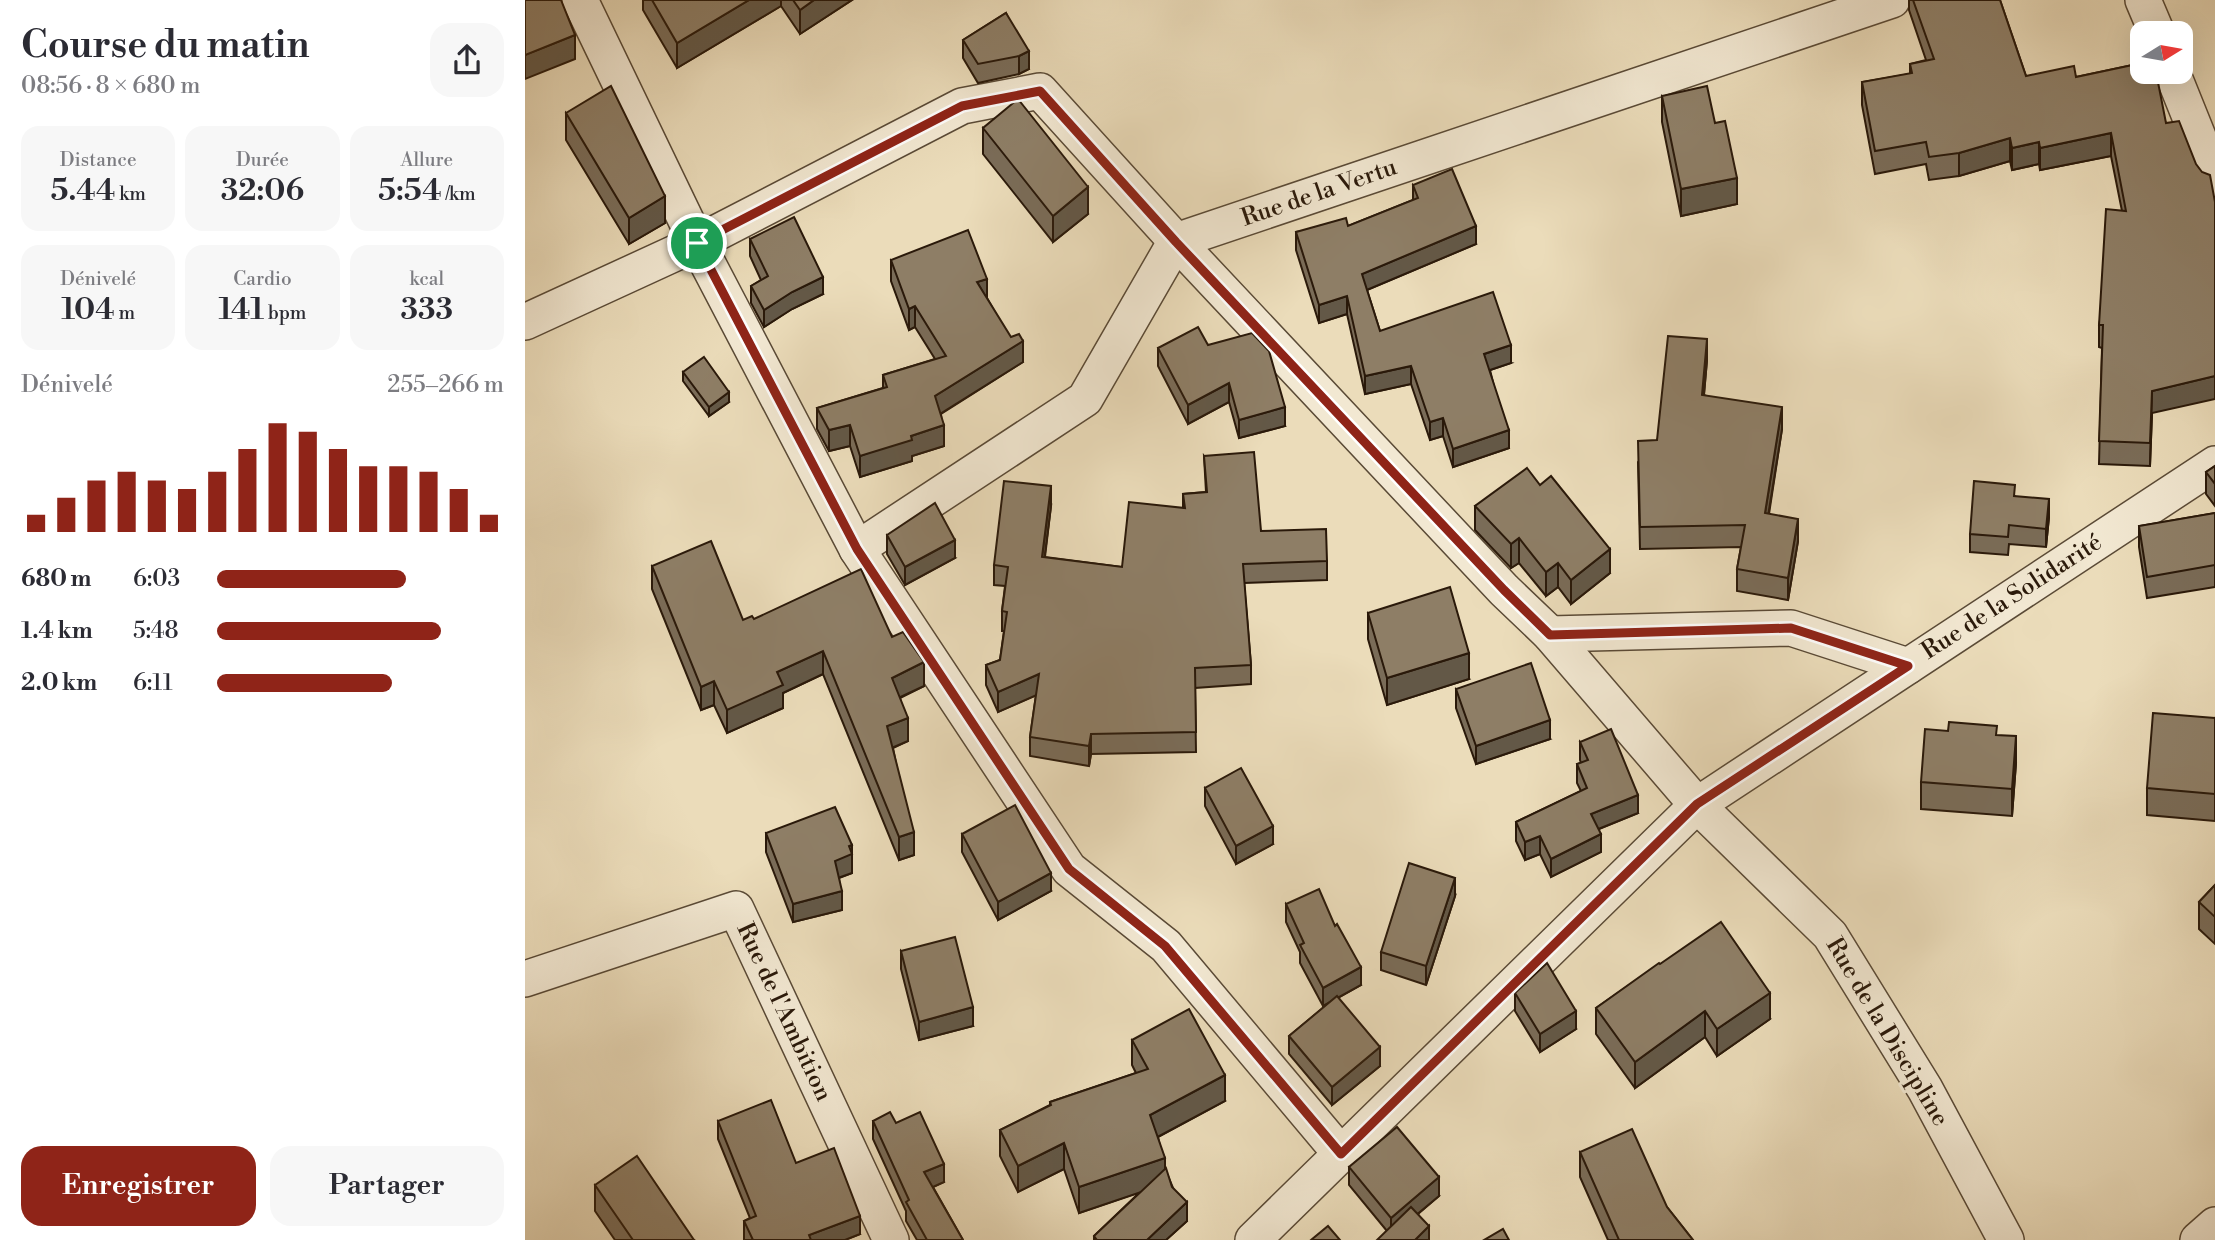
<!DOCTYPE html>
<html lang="fr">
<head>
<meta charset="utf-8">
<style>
  body { margin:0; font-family:"Libre Bodoni",serif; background:#f7f7f7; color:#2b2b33; height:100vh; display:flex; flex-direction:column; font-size:26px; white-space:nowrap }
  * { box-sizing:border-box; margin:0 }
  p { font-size:23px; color:#7c7c81 }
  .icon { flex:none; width:38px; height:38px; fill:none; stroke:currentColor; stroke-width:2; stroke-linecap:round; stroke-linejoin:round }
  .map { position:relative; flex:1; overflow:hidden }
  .panel { display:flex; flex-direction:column; background:#fff; width:525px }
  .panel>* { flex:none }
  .needle { width:46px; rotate:79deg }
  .fabs { position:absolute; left:1605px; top:21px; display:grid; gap:14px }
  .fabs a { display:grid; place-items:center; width:63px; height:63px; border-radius:14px; background:#fff; box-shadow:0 7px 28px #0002; font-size:35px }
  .pin { position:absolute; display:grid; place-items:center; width:60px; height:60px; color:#fff; margin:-30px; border:4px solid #fff; border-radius:50%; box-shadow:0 2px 7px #0007 }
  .round { display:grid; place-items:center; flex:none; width:74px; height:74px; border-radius:21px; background:#f7f7f7 }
  .overview { display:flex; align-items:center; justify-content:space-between; height:119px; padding:0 21px }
  h1 { font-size:38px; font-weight:600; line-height:52px }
  .metrics { display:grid; grid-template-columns:repeat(3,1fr); gap:10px; height:119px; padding:7px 21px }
  .metrics div { display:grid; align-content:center; border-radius:18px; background:#f7f7f7; text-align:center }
  .metrics b { font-size:30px; font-weight:600 }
  .metrics small { font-size:19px; font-weight:400 }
  .metrics p { font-size:19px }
  .chart { height:196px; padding:14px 21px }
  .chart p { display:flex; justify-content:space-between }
  .chart svg { width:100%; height:126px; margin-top:7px; stroke:#8f2418; stroke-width:6 }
  .action { display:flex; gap:14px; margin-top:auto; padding:14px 21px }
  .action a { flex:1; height:80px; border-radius:21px; background:#8f2418; color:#fff; font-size:28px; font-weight:600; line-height:80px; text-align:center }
  .action a+a { background:#f7f7f7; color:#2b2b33 }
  ul { padding:0 21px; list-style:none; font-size:23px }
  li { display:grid; grid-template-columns:112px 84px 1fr; align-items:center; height:52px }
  li i { height:18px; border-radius:9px; background:#8f2418 }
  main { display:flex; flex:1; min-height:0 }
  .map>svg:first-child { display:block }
</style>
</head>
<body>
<main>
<section class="panel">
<div class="overview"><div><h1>Course du matin</h1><p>08:56 · 8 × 680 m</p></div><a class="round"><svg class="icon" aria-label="share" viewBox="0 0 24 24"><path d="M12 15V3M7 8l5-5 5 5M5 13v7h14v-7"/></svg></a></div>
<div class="metrics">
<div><p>Distance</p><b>5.44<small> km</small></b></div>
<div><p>Durée</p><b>32:06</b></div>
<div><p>Allure</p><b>5:54<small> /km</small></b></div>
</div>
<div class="metrics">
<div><p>Dénivelé</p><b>104<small> m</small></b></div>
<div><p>Cardio</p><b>141<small> bpm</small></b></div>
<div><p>kcal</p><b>333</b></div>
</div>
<div class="chart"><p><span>Dénivelé</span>255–266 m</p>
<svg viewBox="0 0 160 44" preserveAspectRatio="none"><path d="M5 44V38M15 44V32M25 44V26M35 44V23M45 44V26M55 44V29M65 44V23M75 44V15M85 44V6M95 44V9M105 44V15M115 44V21M125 44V21M135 44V23M145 44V29M155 44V38"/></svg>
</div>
<ul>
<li><b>680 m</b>6:03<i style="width:66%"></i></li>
<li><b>1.4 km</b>5:48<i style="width:78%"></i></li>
<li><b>2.0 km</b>6:11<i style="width:61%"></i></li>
</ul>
<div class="action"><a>Enregistrer</a><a>Partager</a></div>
</section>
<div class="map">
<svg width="1690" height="1240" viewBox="0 0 1690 1240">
  <rect width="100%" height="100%" fill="#ebdcba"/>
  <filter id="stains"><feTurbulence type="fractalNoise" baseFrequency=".00286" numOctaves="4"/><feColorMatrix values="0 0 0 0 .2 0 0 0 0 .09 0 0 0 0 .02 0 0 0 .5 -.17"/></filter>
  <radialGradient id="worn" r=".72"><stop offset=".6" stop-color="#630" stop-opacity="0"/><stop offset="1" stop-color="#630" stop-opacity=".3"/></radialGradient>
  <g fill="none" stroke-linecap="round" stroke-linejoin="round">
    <defs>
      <g id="street">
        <path d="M55,0L172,243L332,549L544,869L641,946L816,1154"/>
        <path d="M1618,0L1632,33"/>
        <path d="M1647,72L1690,179"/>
        <path d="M0,322L172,243L437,106L515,91L651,241L979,590L1025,634L1172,805L1305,935L1400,1089L1481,1240"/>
        <path d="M332,549L560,399L651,241L1367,0"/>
        <path d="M1025,634L1266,628L1383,666"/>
        <path d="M0,979L211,909L366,1240"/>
        <path d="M728,1240L1172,805L1690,464"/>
        <path d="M1673,1240L1690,1225"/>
      </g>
    </defs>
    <!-- street casing -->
    <use href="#street" stroke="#5a4a36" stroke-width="38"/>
    <!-- street -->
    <use href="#street" stroke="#f2e8d2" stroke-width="35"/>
  </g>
  <!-- wall -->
  <g fill="#7a6c58" stroke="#2a190a" stroke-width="2">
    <path d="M118,0H327L275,34L256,6L152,68L118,10Z"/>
    <path d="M1384,0H1475L1501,76L1551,77L1617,63L1627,413L1625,466L1574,464L1577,348L1574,347V325L1597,211L1586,156L1515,170L1514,164L1487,170L1485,161L1434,176L1404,180L1401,164L1350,174L1337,105V82L1385,74V64L1401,60L1384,10Z"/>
    <path d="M481,13L504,69L494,74L453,83L438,58V40Z"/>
    <path d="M1137,96L1190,123L1212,204L1156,216L1137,122Z"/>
    <path d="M41,113L140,223L104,244L41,140Z"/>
    <path d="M458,128L563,214L528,242L458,154Z"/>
    <path d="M888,185L951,244L842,290L855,331L986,363L965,370L984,448L928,467L918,436L905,440L886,384L840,394L822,314L794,323L771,250V232L823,226L888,200Z"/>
    <path d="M225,239L298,294L267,309L239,327L226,303V286L236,280L225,256Z"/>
    <path d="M366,260L462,298L498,362L416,414L419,446L387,456V461L335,477L325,446L304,451L292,429V408L358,388V375L410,359L390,327L384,330L366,281Z"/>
    <path d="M683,345L760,426L714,438L704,402L663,424L633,366V348Z"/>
    <path d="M1182,360L1179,395L1257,429L1244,514L1273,541L1263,600L1212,591V569L1216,547L1115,549L1113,462L1132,440Z"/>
    <path d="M158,372L204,402L184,416L158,381Z"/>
    <path d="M679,456L736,531L802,561V580L719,583L726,665V684L670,688L671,752L566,754L564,766L505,756V737L511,695L473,712L461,685V665L475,660L479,631H477V611L480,586L469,585V565L526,506L520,557L597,567L658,508V494L681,492Z"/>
    <path d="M1690,466V506L1681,494V472Z"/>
    <path d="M1015,485L1085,573L1046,604L1033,587L1021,596L994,563L986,568L950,530V506Z"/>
    <path d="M1490,496L1524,517L1521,547L1484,544L1483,555L1445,552V534Z"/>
    <path d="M1690,513V587L1622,598L1614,547V526Z"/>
    <path d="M362,535L430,558L380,585L362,554Z"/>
    <path d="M127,566L218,620L229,619L367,637L399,686L375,698L383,741L368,748L389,855L374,860L298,674L258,693V708L202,733L189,705L176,710L127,589Z"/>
    <path d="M843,613L944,679L862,705L843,639Z"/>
    <path d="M931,689L1025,739L951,764L931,708Z"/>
    <path d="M1690,718V821L1622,815V788Z"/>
    <path d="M1055,742L1113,813L1074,829L1076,852L1026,877L1015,854L1000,860L991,841V822L1056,791L1052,783V764L1056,763L1055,760Z"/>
    <path d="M1491,763L1487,816L1396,809V782Z"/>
    <path d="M680,788L748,844L711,864L680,806Z"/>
    <path d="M241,833L327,845V873L314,878L317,910L268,922L241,852Z"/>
    <path d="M437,834L526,891L473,920L437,852Z"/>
    <path d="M1690,885V944L1674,929V902Z"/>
    <path d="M930,896L901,985L856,970V952Z"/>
    <path d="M761,904L836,985L813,998L855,1066L807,1105L764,1054V1036L804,1003L798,1006L775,963V952L761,922Z"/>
    <path d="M376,951L448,1026L394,1040L376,969Z"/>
    <path d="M1135,964L1245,1019L1192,1056L1180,1037L1110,1088L1071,1034V1008Z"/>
    <path d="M990,993L1051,1029L1015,1052L990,1011Z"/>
    <path d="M607,1040L700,1101L633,1137L640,1169L662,1221L641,1240H569V1236L615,1192L554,1213L539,1169L493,1192L475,1156V1130L525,1105V1102L611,1073L607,1065Z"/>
    <path d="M193,1121L271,1163L335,1234L320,1240H219V1221L225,1218L193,1139Z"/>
    <path d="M348,1121L371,1123L419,1182L408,1187L438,1240H392L381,1221V1211L348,1139Z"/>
    <path d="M1055,1152L1142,1207L1168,1240H1083L1055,1177Z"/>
    <path d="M824,1167L914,1196L893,1214L904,1240L862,1231L824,1185Z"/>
    <path d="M70,1185L169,1240H90L70,1211Z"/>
  </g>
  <!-- shaded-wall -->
  <g fill="#635847" stroke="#2a190a" stroke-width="2">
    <path d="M224,0H256V6L152,68V43Z"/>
    <path d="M289,0H327L275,34V10Z"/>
    <path d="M50,35V59L0,79V55Z"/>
    <path d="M504,51V69L494,74V56Z"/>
    <path d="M1586,133V156L1515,170V148Z"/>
    <path d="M1485,138V161L1434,176V153Z"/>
    <path d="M1514,142V164L1487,170V148Z"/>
    <path d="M1212,178V204L1156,216V189Z"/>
    <path d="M563,187V214L528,242V216Z"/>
    <path d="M140,196V223L104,244V218Z"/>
    <path d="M951,226V244L837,292V274Z"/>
    <path d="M298,277V294L267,309L239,327V310L267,292Z"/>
    <path d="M462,279V300L452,282Z"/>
    <path d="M822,296V314L794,323V305Z"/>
    <path d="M390,306V327L384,330V309Z"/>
    <path d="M1182,339V360L1177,416V395Z"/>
    <path d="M498,341V362L410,417V396Z"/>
    <path d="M986,345V363L959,372V354Z"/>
    <path d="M886,366V384L840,394V376Z"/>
    <path d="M1690,376V399L1627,413L1625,466L1627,391Z"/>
    <path d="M704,383V402L663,424V405Z"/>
    <path d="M204,392V402L184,416V407Z"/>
    <path d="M760,407V426L714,438V420Z"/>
    <path d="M1257,407V429L1240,535V513Z"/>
    <path d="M918,418V436L905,440V422Z"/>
    <path d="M325,425V446L304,451V430Z"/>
    <path d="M419,425V446L387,456V461L335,477V456L386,436Z"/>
    <path d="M984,430V448L928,467V449Z"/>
    <path d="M526,486V506L517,577V557Z"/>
    <path d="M1524,499V517L1521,547V529Z"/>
    <path d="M1273,519V541L1263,600V578Z"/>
    <path d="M994,538V563L986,568V544Z"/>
    <path d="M430,540V558L380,585V567Z"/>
    <path d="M1085,549V573L1046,604V580Z"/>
    <path d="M1033,563V587L1021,596V572Z"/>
    <path d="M298,651V674L258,693V708L202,733V710L252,672Z"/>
    <path d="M944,653V679L862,705V678Z"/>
    <path d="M399,662V686L367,701V678Z"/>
    <path d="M514,674V694L473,712V692Z"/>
    <path d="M189,681V705L176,710V687Z"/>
    <path d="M383,718V741L362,750V726Z"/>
    <path d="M1025,720V739L951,764V746Z"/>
    <path d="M566,734V754L564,766V746Z"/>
    <path d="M1491,736V763L1487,816V789Z"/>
    <path d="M1113,795V813L1066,832V814Z"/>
    <path d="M748,826V844L711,864V846Z"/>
    <path d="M389,832V855L374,860V837Z"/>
    <path d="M1076,834V852L1026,877V859Z"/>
    <path d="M1015,836V854L1000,860V842Z"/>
    <path d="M327,845V873L310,879V861L324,846Z"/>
    <path d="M526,873V891L473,920V902Z"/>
    <path d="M930,878V896L901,985V966Z"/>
    <path d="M317,891V910L268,922V904Z"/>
    <path d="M836,967V985L798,1006V988Z"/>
    <path d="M1245,993V1019L1192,1056V1029Z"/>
    <path d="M448,1007V1026L394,1040V1022Z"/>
    <path d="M1051,1011V1029L1015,1052V1034Z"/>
    <path d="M1180,1011V1037L1110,1088V1062Z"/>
    <path d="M855,1047V1066L807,1105V1087Z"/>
    <path d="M700,1075V1101L625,1141V1115Z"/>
    <path d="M539,1143V1169L493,1192V1166Z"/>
    <path d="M640,1158V1184L554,1213V1187Z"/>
    <path d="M419,1164V1182L399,1191V1172Z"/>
    <path d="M914,1177V1196L866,1236V1218Z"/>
    <path d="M662,1202V1221L641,1240H622Z"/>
    <path d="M335,1216V1234L320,1240H284V1235Z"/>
    <path d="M904,1226V1240H890Z"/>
  </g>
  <!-- building -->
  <g fill="#8e7e66" stroke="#2a190a" stroke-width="2">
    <path d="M0,0H36L50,35L0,55Z"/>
    <path d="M127,0H224L152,43Z"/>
    <path d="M268,0H289L275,10Z"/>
    <path d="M1388,0H1475L1501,76L1549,66L1551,77L1617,63V72H1631L1641,123L1654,121L1671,164L1677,172L1685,175L1690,202V376L1627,391L1625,443L1574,441L1578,325H1574L1581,209L1601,211L1586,133L1515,148L1514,142L1487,148L1485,138L1434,153L1404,157L1401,142L1350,151L1337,82L1387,73L1385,64L1409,59Z"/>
    <path d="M481,13L504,51L494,56L453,64L438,40Z"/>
    <path d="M86,86L140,196L104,218L41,113Z"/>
    <path d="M1182,86L1190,123L1200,121L1212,178L1156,189L1137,96Z"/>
    <path d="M493,99L563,187L528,216L458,128Z"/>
    <path d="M927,169L951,226L837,274L855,331L968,292L986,345L959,354L984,430L928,449L918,418L905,422L886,366L840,376L822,296L794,305L771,232L821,218L823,226L893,198L888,185Z"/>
    <path d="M269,217L298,277L267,292L239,310L226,286L243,276L225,239Z"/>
    <path d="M443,230L462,279L452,282L486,337L494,334L498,341L410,396L419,425L386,436L387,440L335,456L325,425L304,430L292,408L362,387L358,375L421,356L390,306L384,309L366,260Z"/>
    <path d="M673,327L683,345L727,333L744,351L760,407L714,420L704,383L663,405L633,348Z"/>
    <path d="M1143,336L1182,339L1177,395L1257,407L1240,513L1273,519L1263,578L1212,569L1220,525L1115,527L1113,441L1132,440Z"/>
    <path d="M179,357L204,392L184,407L158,372Z"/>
    <path d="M729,452L736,531L801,529L802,561L718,564L726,665L670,668L671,732L566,734L564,746L505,737L514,674L473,692L461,665L475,660L482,612L477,611L483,567L469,565L479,481L526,486L517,557L597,567L604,502L660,508L658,494L682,492L679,456Z"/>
    <path d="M1690,466V484L1681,472Z"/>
    <path d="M1002,468L1015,485L1026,476L1085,549L1046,580L1033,563L1021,572L994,538L986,544L950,506Z"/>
    <path d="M1449,481L1490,485L1489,496L1524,499L1521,529L1484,525L1483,537L1445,534Z"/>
    <path d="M410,503L430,540L380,567L362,535Z"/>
    <path d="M1690,513V565L1622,577L1614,526Z"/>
    <path d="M186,541L218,620L227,616L229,619L336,569L367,637L378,632L399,662L367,678L383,718L362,726L389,832L374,837L298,651L252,672L258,685L202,710L189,681L176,687L127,566Z"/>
    <path d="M925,587L944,653L862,678L843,613Z"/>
    <path d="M1006,663L1025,720L951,746L931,689Z"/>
    <path d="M1628,713L1690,718V794L1622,788Z"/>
    <path d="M1424,722L1472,726L1471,735L1491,736L1487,789L1396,782L1400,729L1423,731Z"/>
    <path d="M1086,729L1113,795L1066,814L1076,834L1026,859L1015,836L1000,842L991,822L1062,788L1052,764L1063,760L1055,742Z"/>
    <path d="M716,768L748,826L711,846L680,788Z"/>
    <path d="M490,805L526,873L473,902L437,834Z"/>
    <path d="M310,807L327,845L324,846L327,854L310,861L317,891L268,904L241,833Z"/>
    <path d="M884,863L930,878L901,966L856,952Z"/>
    <path d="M1690,885V917L1674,902Z"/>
    <path d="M794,889L810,926L812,924L836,967L798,988L775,945L779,943L761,904Z"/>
    <path d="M1196,922L1245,993L1192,1029L1180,1011L1110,1062L1071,1008L1134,963L1135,964Z"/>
    <path d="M430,937L448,1007L394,1022L376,951Z"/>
    <path d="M1022,963L1051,1011L1015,1034L990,993Z"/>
    <path d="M812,996L855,1047L807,1087L764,1036Z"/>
    <path d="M664,1009L700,1075L625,1115L640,1158L554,1187L539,1143L493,1166L475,1130L526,1105L525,1102L623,1069L607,1040Z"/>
    <path d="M246,1100L271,1163L309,1148L335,1216L284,1235L286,1240H228L219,1221L231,1216L193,1121Z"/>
    <path d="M365,1112L371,1123L395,1112L419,1164L399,1172L438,1240H402L381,1202L384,1200L348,1121Z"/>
    <path d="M872,1127L914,1177L866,1218L824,1167Z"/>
    <path d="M1107,1129L1142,1207L1168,1240H1094L1055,1152Z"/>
    <path d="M112,1156L169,1240H108L70,1185Z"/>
    <path d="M641,1168L647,1187L662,1202L622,1240H572L569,1236Z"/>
    <path d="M886,1207L904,1226L890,1240H852Z"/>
    <path d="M803,1226L815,1240H786Z"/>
    <path d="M978,1229L984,1240H959Z"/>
  </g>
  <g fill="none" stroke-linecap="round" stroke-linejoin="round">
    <defs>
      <path id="route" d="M515,91L651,242L979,590L1025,635L1266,628L1383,666L1172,804L816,1154L640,946L544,869L332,549L172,243L437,106Z"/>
    </defs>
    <!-- route casing -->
    <use href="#route" stroke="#fff" stroke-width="14"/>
    <!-- route -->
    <use href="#route" stroke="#8f2418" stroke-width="9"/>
  </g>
  <g text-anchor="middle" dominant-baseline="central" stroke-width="6" stroke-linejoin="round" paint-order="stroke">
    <!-- street labels -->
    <g font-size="24" fill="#2a190a" stroke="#f2e8d2">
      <text transform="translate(794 193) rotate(-19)">Rue de la Vertu</text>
      <text transform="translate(1487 597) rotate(-33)">Rue de la Solidarité</text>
      <text transform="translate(259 1012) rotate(65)">Rue de l'Ambition</text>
      <text transform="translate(1362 1032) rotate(59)">Rue de la Discipline</text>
    </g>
  </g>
  <rect width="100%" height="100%" filter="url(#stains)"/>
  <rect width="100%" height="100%" fill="url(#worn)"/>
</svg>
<div class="fabs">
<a><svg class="needle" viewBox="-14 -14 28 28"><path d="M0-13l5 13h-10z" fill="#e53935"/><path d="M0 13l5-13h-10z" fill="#7c7c81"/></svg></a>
</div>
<div class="pin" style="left:172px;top:243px;background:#1e9e55"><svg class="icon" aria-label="arrive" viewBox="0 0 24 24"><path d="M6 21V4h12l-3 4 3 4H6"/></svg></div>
</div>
</main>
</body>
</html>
